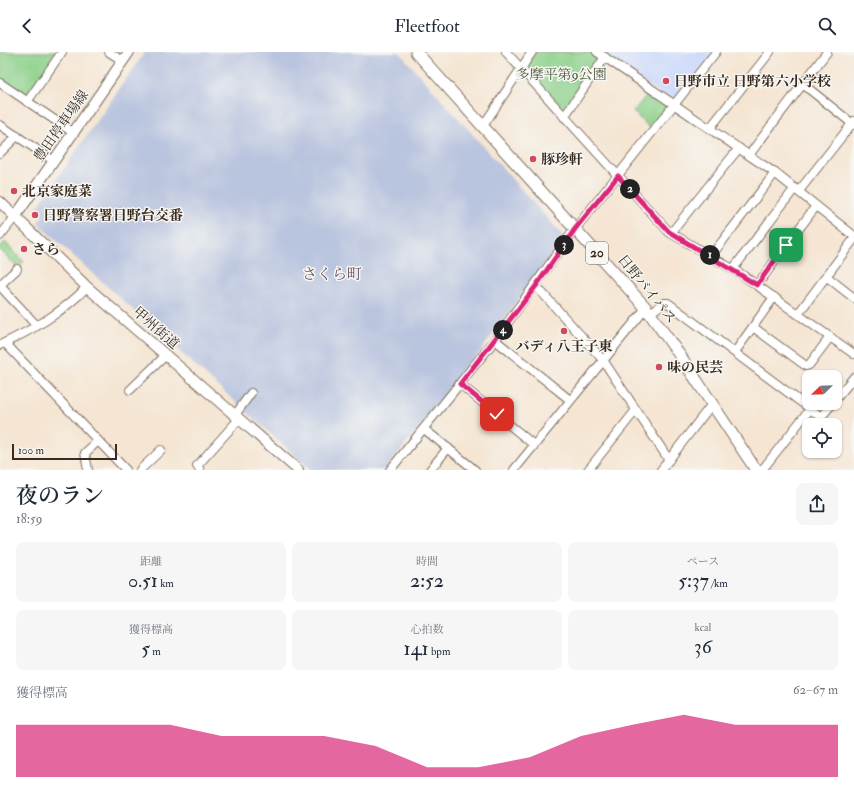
<!DOCTYPE html>
<html lang="ja">
<head>
<meta charset="utf-8">
<style>
  body { margin:0; font-family:"IM FELL Double Pica","Noto Serif JP",serif; background:#f6f6f7; color:#1f2937; height:100vh; display:flex; flex-direction:column; font-size:15px; white-space:nowrap }
  * { box-sizing:border-box; margin:0 }
  p { font-size:13px; color:#747a83 }
  .icon { flex:none; width:22px; height:22px; fill:none; stroke:currentColor; stroke-width:2; stroke-linecap:round; stroke-linejoin:round }
  .map { position:relative; height:418px; overflow:hidden }
  .panel { display:flex; flex-direction:column; background:#fff; flex:1 }
  .panel>* { flex:none }
  .needle { width:26px; rotate:247deg }
  .controls { position:absolute; left:802px; top:318px; display:grid; gap:8px }
  .controls a { display:grid; place-items:center; width:40px; height:40px; border-radius:8px; background:#fff; box-shadow:0 1px 3px #0004; font-size:20px }
  .scale { position:absolute; left:12px; bottom:10px; width:105px; box-sizing:border-box; padding-left:4px; border:2px solid #3b2a1e; border-top:0; font-size:11px; line-height:14px; white-space:nowrap; color:#3b2a1e; -webkit-text-stroke:3px #f6f6f2; paint-order:stroke }
  .pin { position:absolute; display:grid; place-items:center; width:34px; height:34px; color:#fff; margin:-17px; border-radius:8px; box-shadow:0 2px 6px #0006 }
  .km { position:absolute; width:20px; height:20px; margin:-10px; border-radius:50%; background:#222; color:#fff; font-size:11px; line-height:20px; text-align:center }
  .round { display:grid; place-items:center; flex:none; width:42px; height:42px; border-radius:8px; background:#f6f6f7 }
  .head { display:flex; align-items:center; justify-content:space-between; height:68px; padding:0 16px }
  h1 { font-size:22px; font-weight:600; line-height:30px }
  .stats { display:grid; grid-template-columns:repeat(3,1fr); gap:6px; height:68px; padding:4px 16px }
  .stats div { display:grid; align-content:center; border-radius:8px; background:#f6f6f7; text-align:center }
  .stats b { font-size:20px; font-weight:600 }
  .stats small { font-size:11px; font-weight:400 }
  .stats p { font-size:11px }
  .chart { height:112px; padding:8px 16px }
  .chart p { display:flex; justify-content:space-between }
  .chart svg { width:100%; height:72px; margin-top:4px; fill:#db2777; opacity:.7 }
  header { display:flex; justify-content:space-between; align-items:center; height:52px; padding:0 16px; background:#fff; font-size:18px; font-weight:600 }
  .map>svg:first-child { display:block }
</style>
</head>
<body>
<header><svg class="icon" aria-label="back" viewBox="0 0 24 24"><path d="M15 5l-7 7 7 7"/></svg>Fleetfoot<svg class="icon" aria-label="search" viewBox="0 0 24 24"><circle cx="10" cy="10" r="6"/><path d="M15 15l6 6"/></svg></header>
<div class="map">
<svg width="854" height="418" viewBox="0 0 854 418">
  <rect width="100%" height="100%" fill="#f6f6f2"/>
  <filter id="ink" filterUnits="userSpaceOnUse"><feTurbulence type="fractalNoise" baseFrequency=".025" numOctaves="2"/><feDisplacementMap in="SourceGraphic" scale="8" xChannelSelector="R" yChannelSelector="G"/><feConvolveMatrix kernelMatrix="1 2 1 2 8 2 1 2 1" color-interpolation-filters="sRGB"/></filter>
  <filter id="wash" filterUnits="userSpaceOnUse"><feTurbulence type="fractalNoise" baseFrequency=".012" numOctaves="4" result="noise"/><feDisplacementMap in="SourceGraphic" scale="16" xChannelSelector="R" yChannelSelector="G"/><feGaussianBlur stdDeviation="0.9" result="paint"/><feColorMatrix in="noise" values="0 0 0 0 0 0 0 0 0 0 0 0 0 0 0 0 0 1.4 0 .05"/><feComposite in="paint" operator="in"/></filter>
  <g filter="url(#wash)">
    <rect width="100%" height="100%" fill="#f5e5d2"/>
    <!-- built -->
    <path fill="#cedafa" d="M597,0H716L674,52Z"/>
    <!-- industrial -->
    <path fill="#b9c4de" d="M145,0H399L564,185L479,301L385,418H311L37,171L43,164L36,157Z"/>
    <!-- green -->
    <g fill="#8cd089" stroke="#647d54">
      <path d="M0,0H62L27,50L0,31Z"/>
      <path d="M536,0H593L598,4L600,9L565,57L562,58L527,18V14Z"/>
      <path d="M649,40L668,53L650,76L633,60Z"/>
      <path d="M5,190L24,210L18,216L0,198V195Z"/>
    </g>
  </g>
  <g filter="url(#ink)">
    <g fill="none" stroke-linecap="round" stroke-linejoin="round">
      <defs>
        <g id="minor">
          <path d="M109,0L123,9"/>
          <path d="M506,0L669,180L741,222L854,302"/>
          <path d="M597,0L775,121L854,184"/>
          <path d="M0,31L74,81"/>
          <path d="M804,33L854,73"/>
          <path d="M27,50L62,0"/>
          <path d="M564,65L605,5"/>
          <path d="M0,73L54,109"/>
          <path d="M483,74L532,0"/>
          <path d="M710,76L770,0"/>
          <path d="M0,101L17,84"/>
          <path d="M749,103L827,0"/>
          <path d="M799,139L854,69"/>
          <path d="M671,181L739,96"/>
          <path d="M0,184L15,165"/>
          <path d="M711,204L775,121"/>
          <path d="M733,217L795,136"/>
          <path d="M826,224L854,246"/>
          <path d="M0,233L17,217"/>
          <path d="M757,233L816,154"/>
          <path d="M0,234L37,274"/>
          <path d="M536,234L603,308L669,408"/>
          <path d="M650,261L664,251H668L821,365L833,351"/>
          <path d="M798,262L854,187"/>
          <path d="M753,275L806,314L809,313L830,285"/>
          <path d="M495,288L570,348"/>
          <path d="M5,291L126,418"/>
          <path d="M0,293C32,278 62,261 87,235"/>
          <path d="M735,300L774,245"/>
          <path d="M460,332L534,393"/>
          <path d="M130,338L166,303"/>
          <path d="M835,348L854,325"/>
          <path d="M235,363L251,341"/>
          <path d="M424,377L475,418"/>
          <path d="M88,418L85,401L98,389"/>
          <path d="M140,418L161,398"/>
          <path d="M200,418L197,414L239,367"/>
          <path d="M390,418L495,288L575,177L716,0"/>
          <path d="M430,418L448,396"/>
          <path d="M514,418L646,256"/>
          <path d="M588,418L636,358"/>
          <path d="M661,418L712,352"/>
          <path d="M762,418L810,357"/>
        </g>
        <g id="major">
          <path d="M0,150L87,235L298,418"/>
          <path d="M15,165L129,0"/>
        </g>
        <path id="highway" d="M416,0L646,256L681,305L756,418"/>
      </defs>
      <!-- minor casing -->
      <use href="#minor" stroke="#7c6b5d" stroke-width="10"/>
      <!-- major casing -->
      <use href="#major" stroke="#7c6b5d" stroke-width="12"/>
      <!-- highway casing -->
      <use href="#highway" stroke="#7c6b5d" stroke-width="13"/>
      <!-- minor -->
      <use href="#minor" stroke="#fff" stroke-width="8"/>
      <!-- major -->
      <use href="#major" stroke="#fff" stroke-width="10"/>
      <!-- highway -->
      <use href="#highway" stroke="#fff" stroke-width="11"/>
    </g>
  </g>
  <g fill="none" stroke-linecap="round" stroke-linejoin="round" filter="url(#ink)">
    <defs>
      <path id="route" d="M497,362L460,332L536,234L575,177L618,124L669,180L757,233L786,193"/>
    </defs>
    <!-- route casing -->
    <use href="#route" stroke="#fff" stroke-width="8"/>
    <!-- route -->
    <use href="#route" stroke="#db2777" stroke-width="5"/>
  </g>
  <!-- markers -->
  <g fill="#d1495b" stroke="#f6f6f2" stroke-width="1.5">
    <circle cx="666" cy="29" r="4"/>
    <circle cx="533" cy="107" r="4"/>
    <circle cx="14" cy="139" r="4"/>
    <circle cx="35" cy="163" r="4"/>
    <circle cx="24" cy="197" r="4"/>
    <circle cx="564" cy="279" r="4"/>
    <circle cx="659" cy="315" r="4"/>
  </g>
  <g text-anchor="middle" dominant-baseline="central" stroke-width="3" stroke-linejoin="round" paint-order="stroke">
    <!-- shield labels -->
    <rect fill="#f6f6f2" stroke="#73675e" stroke-width="1" x="586" y="190" width="22" height="22" rx="3"/>
    <g font-size="13" font-weight="bold" fill="#3b2a1e">
      <text x="597" y="201">20</text>
    </g>
    <!-- park labels -->
    <g font-size="14" fill="#535c3e" stroke="#f6f6f2">
      <text x="561" y="22">多摩平第9公園</text>
    </g>
    <!-- poi labels -->
    <g font-size="14" font-weight="bold" fill="#3b2a1e" stroke="#f6f6f2" text-anchor="start">
      <text x="674" y="29">日野市立 日野第六小学校</text>
      <text x="541" y="107">豚珍軒</text>
      <text x="22" y="139">北京家庭菜</text>
      <text x="43" y="163">日野警察署日野台交番</text>
      <text x="32" y="197">さら</text>
      <text x="564" y="294" text-anchor="middle">バディ八王子東</text>
      <text x="667" y="315">味の民芸</text>
    </g>
    <!-- street labels -->
    <g font-size="14" fill="#3b2a1e" stroke="#f6f6f2">
      <text transform="translate(61 74) rotate(-55)">豊田停車場線</text>
      <text transform="translate(647 237) rotate(51)">日野バイパス</text>
      <text transform="translate(156 276) rotate(41)">甲州街道</text>
    </g>
    <!-- neighbourhood labels -->
    <g font-size="15" fill="#695162" stroke="#f6f6f2">
      <text x="332" y="222">さくら町</text>
    </g>
  </g>
</svg>
<div class="controls">
<a><svg class="needle" viewBox="-14 -14 28 28"><path d="M0-13l5 13h-10z" fill="#e53935"/><path d="M0 13l5-13h-10z" fill="#747a83"/></svg></a>
<a><svg class="icon" aria-label="locate" viewBox="0 0 24 24"><circle cx="12" cy="12" r="6"/><path d="M12 2v4M12 18v4M2 12h4M18 12h4"/></svg></a>
</div>
<div class="scale">100 m</div>
<div class="pin" style="left:786px;top:193px;background:#1e9e55"><svg class="icon" aria-label="arrive" viewBox="0 0 24 24"><path d="M6 21V4h12l-3 4 3 4H6"/></svg></div>
<div class="pin" style="left:497px;top:362px;background:#d93025"><svg class="icon" aria-label="check" viewBox="0 0 24 24"><path d="M5 12l5 5 9-10"/></svg></div>
<b class="km" style="left:710px;top:203px">1</b>
<b class="km" style="left:630px;top:137px">2</b>
<b class="km" style="left:564px;top:193px">3</b>
<b class="km" style="left:503px;top:278px">4</b>
</div>
<section class="panel">
<div class="head"><div><h1>夜のラン</h1><p>18:59</p></div><a class="round"><svg class="icon" aria-label="share" viewBox="0 0 24 24"><path d="M12 15V3M7 8l5-5 5 5M5 13v7h14v-7"/></svg></a></div>
<div class="stats">
<div><p>距離</p><b>0.51<small> km</small></b></div>
<div><p>時間</p><b>2:52</b></div>
<div><p>ペース</p><b>5:37<small> /km</small></b></div>
</div>
<div class="stats">
<div><p>獲得標高</p><b>5<small> m</small></b></div>
<div><p>心拍数</p><b>141<small> bpm</small></b></div>
<div><p>kcal</p><b>36</b></div>
</div>
<div class="chart"><p><span>獲得標高</span>62–67 m</p>
<svg viewBox="0 0 160 44" preserveAspectRatio="none"><path d="M0 44V12L10 12L20 12L30 12L40 19L50 19L60 19L70 25L80 38L90 38L100 32L110 19L120 12L130 6L140 12L150 12L160 12V44z"/></svg>
</div>
</section>
</body>
</html>
